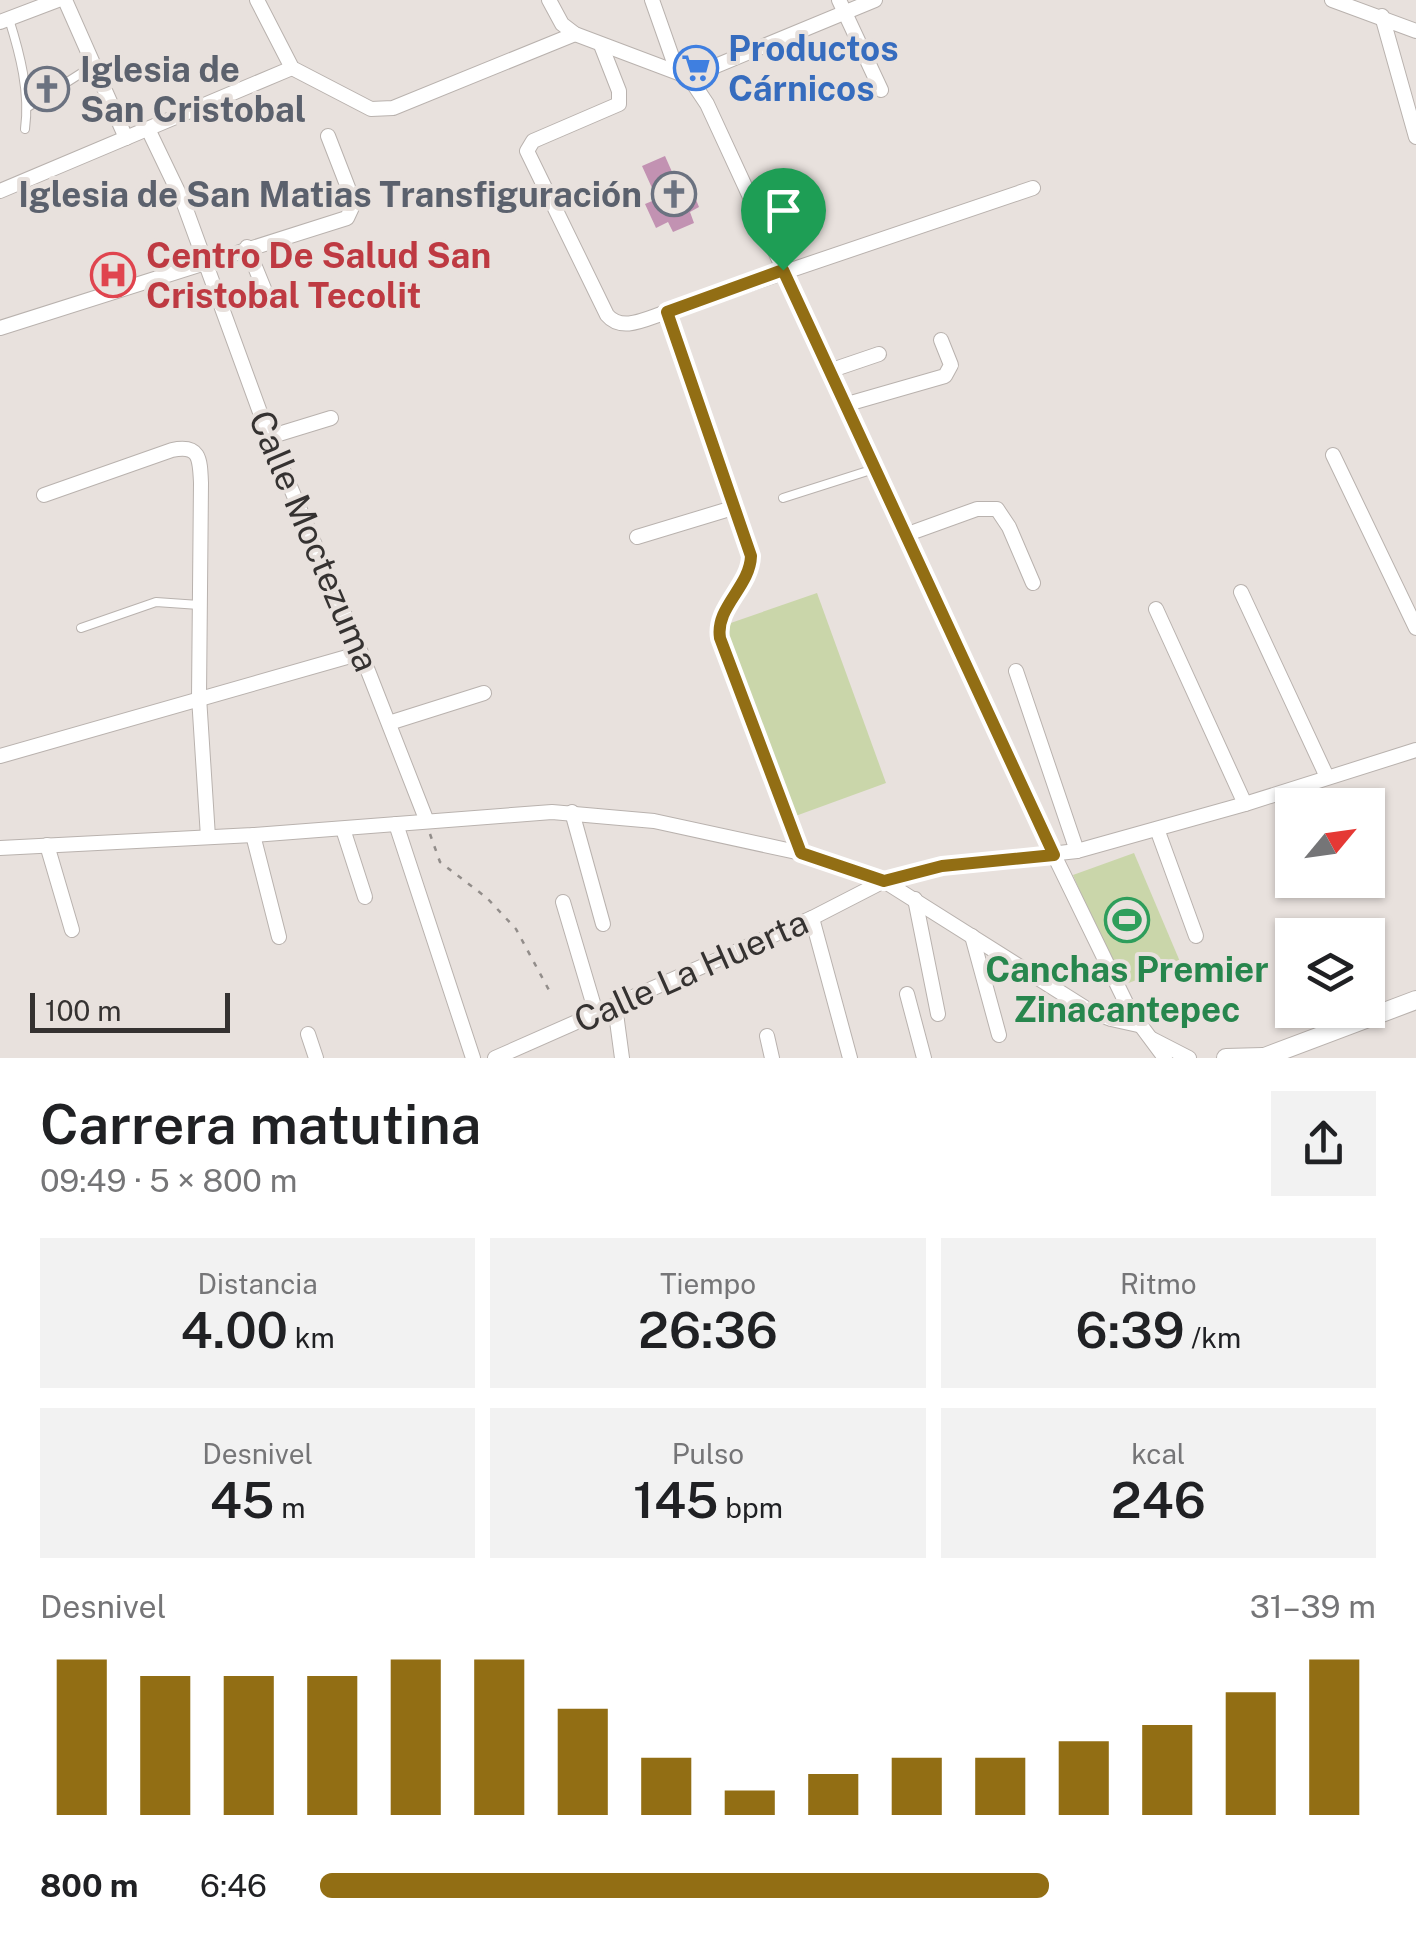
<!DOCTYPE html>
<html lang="es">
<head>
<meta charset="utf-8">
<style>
  body { margin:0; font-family:"Public Sans",sans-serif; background:#f2f2f2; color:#202124; height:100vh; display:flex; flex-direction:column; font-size:38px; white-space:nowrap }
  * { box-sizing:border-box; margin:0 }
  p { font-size:32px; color:#757577 }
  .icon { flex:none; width:55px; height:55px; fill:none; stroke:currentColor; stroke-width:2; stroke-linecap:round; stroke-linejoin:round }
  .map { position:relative; height:1058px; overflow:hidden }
  .details { display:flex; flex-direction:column; background:#fff; flex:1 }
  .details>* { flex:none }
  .needle { width:65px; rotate:61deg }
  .buttons { position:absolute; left:1275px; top:788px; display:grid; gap:20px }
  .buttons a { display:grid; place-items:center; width:110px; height:110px; border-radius:0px; background:#fff; box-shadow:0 2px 8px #0004; font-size:50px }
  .scale { position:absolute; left:30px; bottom:25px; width:200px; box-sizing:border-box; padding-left:10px; border:5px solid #353231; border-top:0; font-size:28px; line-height:35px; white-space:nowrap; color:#353231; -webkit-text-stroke:8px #e8e1dd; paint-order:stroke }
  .pin { position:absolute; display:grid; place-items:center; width:85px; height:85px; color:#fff; margin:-102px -42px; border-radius:50% 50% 50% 0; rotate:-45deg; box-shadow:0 0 10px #0007 }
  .pin .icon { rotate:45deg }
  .round { display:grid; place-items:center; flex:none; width:105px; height:105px; border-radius:0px; background:#f2f2f2 }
  .summary { display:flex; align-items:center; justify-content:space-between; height:170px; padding:0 40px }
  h1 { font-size:55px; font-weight:600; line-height:75px }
  .figures { display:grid; grid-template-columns:repeat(3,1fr); gap:15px; height:170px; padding:10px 40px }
  .figures div { display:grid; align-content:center; border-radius:0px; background:#f2f2f2; text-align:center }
  .figures b { font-size:50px; font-weight:600 }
  .figures small { font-size:28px; font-weight:400 }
  .figures p { font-size:28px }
  .chart { height:280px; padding:20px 40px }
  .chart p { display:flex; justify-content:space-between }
  .chart svg { width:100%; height:180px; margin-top:10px; stroke:#926e14; stroke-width:6 }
  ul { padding:0 40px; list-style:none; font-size:32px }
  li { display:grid; grid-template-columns:160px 120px 1fr; align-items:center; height:75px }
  li i { height:25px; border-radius:12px; background:#926e14 }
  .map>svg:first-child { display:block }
</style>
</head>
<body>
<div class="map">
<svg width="1416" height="1058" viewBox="0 0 1416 1058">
  <rect width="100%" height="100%" fill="#e8e1dd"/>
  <!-- green -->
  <g fill="#cad6aa">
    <path d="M817,593L886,783L790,818L722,626Z"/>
    <path d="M1134,853L1181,964L1120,986L1073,875Z"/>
  </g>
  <!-- building -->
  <path fill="#c292b2" d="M665,156L680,190L690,185L699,207L690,212L694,223L673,232L668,222L656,228L645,204L657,199L642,166Z"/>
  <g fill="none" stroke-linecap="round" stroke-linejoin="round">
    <defs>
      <g id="service">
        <path d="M9,19C20,54 30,92 25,129"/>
        <path d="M28,107L94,65"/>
        <path d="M783,498L874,469"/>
        <path d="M81,628L156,602L199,605"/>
      </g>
      <g id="minor">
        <path d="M65,0L126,138"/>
        <path d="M257,0L292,68L371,109L393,108L575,34"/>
        <path d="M549,0L562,24L575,34L689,77L707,104L1054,855L1130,1011L1165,1058"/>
        <path d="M652,0L677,71"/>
        <path d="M839,0L881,90"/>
        <path d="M1332,0L1416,31"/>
        <path d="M1382,16L1416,137"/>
        <path d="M0,22L58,0"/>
        <path d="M601,45L619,91V104L533,141L527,151L607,315C622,333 647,318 667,312L1033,188"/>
        <path d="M689,77L875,0"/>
        <path d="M148,129L184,204L269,437L361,653L426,819"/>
        <path d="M0,191L292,68"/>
        <path d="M247,247L269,301"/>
        <path d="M667,312L751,555C750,587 715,607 720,638L801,853"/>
        <path d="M0,328L347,218L354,203L328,136"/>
        <path d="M829,371L879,354"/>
        <path d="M844,405L945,376L951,365L941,340"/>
        <path d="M269,437L331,418"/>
        <path d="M1333,455L1416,628"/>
        <path d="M44,495L172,450C200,444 200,459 201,483L199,697L208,837"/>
        <path d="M905,535L977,509H997L1009,527L1033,583"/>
        <path d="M637,537L736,507"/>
        <path d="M1241,592L1327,777"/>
        <path d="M1156,609L1245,804"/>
        <path d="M1016,671L1077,851"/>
        <path d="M389,723L484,693"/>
        <path d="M0,756L361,653"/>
        <path d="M572,812L603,924"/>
        <path d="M396,824L473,1058"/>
        <path d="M343,829L365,897"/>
        <path d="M1157,829L1196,936"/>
        <path d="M253,835L279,937"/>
        <path d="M47,845L72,930"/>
        <path d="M0,848L253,835L552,812L654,821L801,853L884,881L1090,1011L1111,1019L1138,1025"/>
        <path d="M915,899L938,1014"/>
        <path d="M563,902L596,1013"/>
        <path d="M812,918L850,1058"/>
        <path d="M972,936L999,1035"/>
        <path d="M907,994L924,1058"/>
        <path d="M615,1006L622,1058"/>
        <path d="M308,1034L316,1058"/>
        <path d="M767,1036L772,1058"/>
        <path d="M1152,1039L1189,1058"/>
        <path d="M495,1058L812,918L884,881L942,866L1077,851L1245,804L1416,750"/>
      </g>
      <g id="tertiary">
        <path d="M1226,1058L1263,1057"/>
        <path d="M1262,1058L1416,1000"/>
      </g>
    </defs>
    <!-- service casing -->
    <use href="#service" stroke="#b9b2ae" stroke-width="10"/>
    <!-- minor casing -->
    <use href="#minor" stroke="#b9b2ae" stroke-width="16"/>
    <!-- tertiary casing -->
    <use href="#tertiary" stroke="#b9b2ae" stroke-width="20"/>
    <!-- path -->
    <path stroke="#928d8a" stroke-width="2.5" stroke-dasharray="5 8" stroke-linecap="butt" d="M430,834L440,862L487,898L516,929L550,992"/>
    <!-- service -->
    <use href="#service" stroke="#fff" stroke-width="8"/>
    <!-- minor -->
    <use href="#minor" stroke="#fff" stroke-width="14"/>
    <!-- tertiary -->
    <use href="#tertiary" stroke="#fff" stroke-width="18"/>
  </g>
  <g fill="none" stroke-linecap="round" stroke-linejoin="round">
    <defs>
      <path id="route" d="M783,270L1054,855L942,866L884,881L801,853L720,638C715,607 750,587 751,556L667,312Z"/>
    </defs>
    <!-- route casing -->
    <use href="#route" stroke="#fff" stroke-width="20"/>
    <!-- route -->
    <use href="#route" stroke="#926e14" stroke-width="12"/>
  </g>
  <!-- icons -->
  <defs>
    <symbol id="supermarket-ring" viewBox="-11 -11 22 22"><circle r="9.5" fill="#e8e1dd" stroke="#3f7fe0" stroke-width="1.5"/><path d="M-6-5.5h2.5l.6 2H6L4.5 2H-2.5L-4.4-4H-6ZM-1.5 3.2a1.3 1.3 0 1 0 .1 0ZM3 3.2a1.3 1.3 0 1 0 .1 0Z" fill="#3f7fe0"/></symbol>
    <symbol id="church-ring" viewBox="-11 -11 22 22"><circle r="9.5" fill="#e8e1dd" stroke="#6b7280" stroke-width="1.5"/><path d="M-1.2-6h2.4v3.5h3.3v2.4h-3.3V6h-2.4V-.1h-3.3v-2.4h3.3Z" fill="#6b7280"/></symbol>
    <symbol id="hospital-ring" viewBox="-11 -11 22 22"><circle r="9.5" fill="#e8e1dd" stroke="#e0444e" stroke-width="1.5"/><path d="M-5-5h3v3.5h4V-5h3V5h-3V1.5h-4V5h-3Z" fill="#e0444e"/></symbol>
    <symbol id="stadium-ring" viewBox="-11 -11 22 22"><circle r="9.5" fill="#e8e1dd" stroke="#2e9e5b" stroke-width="1.5"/><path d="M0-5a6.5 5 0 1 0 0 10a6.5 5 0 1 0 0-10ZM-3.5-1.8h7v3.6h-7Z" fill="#2e9e5b"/></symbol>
  </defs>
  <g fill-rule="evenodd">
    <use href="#supermarket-ring" x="671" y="43" width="50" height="50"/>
    <use href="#church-ring" x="22" y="64" width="50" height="50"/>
    <use href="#church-ring" x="649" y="169" width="50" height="50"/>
    <use href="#hospital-ring" x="88" y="250" width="50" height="50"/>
    <use href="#stadium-ring" x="1102" y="895" width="50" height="50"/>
  </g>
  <g text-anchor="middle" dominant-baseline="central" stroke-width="8" stroke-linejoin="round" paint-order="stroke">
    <!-- shop labels -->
    <g font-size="35" font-weight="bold" fill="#366cbe" stroke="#e8e1dd" text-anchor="start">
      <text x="728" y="48">Productos<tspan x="728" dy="40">Cárnicos</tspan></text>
    </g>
    <!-- worship labels -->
    <g font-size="35" font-weight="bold" fill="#5b616d" stroke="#e8e1dd" text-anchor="start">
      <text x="80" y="69">Iglesia de<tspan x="80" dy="40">San Cristobal</tspan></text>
      <text x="642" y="194" text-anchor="end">Iglesia de San Matias Transfiguración</text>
    </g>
    <!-- health labels -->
    <g font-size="35" font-weight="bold" fill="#be3a42" stroke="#e8e1dd" text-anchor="start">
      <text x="146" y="255">Centro De Salud San<tspan x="146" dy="40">Cristobal Tecolit</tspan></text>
    </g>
    <!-- street labels -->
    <g font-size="35" fill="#353231" stroke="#e8e1dd">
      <text transform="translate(314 541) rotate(67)">Calle Moctezuma</text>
      <text transform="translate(691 971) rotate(-24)">Calle La Huerta</text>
    </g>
    <!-- leisure labels -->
    <g font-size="35" font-weight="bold" fill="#27864d" stroke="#e8e1dd">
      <text x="1127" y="969">Canchas Premier<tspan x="1127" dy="40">Zinacantepec</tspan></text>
    </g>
  </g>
</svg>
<div class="buttons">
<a><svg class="needle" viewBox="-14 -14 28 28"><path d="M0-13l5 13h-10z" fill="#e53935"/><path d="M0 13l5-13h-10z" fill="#757577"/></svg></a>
<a><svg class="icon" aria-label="layers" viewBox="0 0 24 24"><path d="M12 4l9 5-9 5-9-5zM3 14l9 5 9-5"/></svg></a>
</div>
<div class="scale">100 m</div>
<div class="pin" style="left:783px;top:270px;background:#1e9e55"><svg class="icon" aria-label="arrive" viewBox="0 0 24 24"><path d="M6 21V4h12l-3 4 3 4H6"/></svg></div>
</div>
<section class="details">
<div class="summary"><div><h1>Carrera matutina</h1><p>09:49 · 5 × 800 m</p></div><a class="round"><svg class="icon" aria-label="share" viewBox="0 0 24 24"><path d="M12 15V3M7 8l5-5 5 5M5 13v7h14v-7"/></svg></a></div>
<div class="figures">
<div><p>Distancia</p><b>4.00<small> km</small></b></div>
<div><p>Tiempo</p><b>26:36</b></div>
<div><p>Ritmo</p><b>6:39<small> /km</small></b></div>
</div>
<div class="figures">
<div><p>Desnivel</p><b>45<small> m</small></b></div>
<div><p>Pulso</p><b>145<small> bpm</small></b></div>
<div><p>kcal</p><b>246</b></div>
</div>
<div class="chart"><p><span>Desnivel</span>31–39 m</p>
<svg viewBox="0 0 160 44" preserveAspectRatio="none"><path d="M5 44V6M15 44V10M25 44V10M35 44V10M45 44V6M55 44V6M65 44V18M75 44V30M85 44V38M95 44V34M105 44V30M115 44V30M125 44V26M135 44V22M145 44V14M155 44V6"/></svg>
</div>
<ul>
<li><b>800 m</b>6:46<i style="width:69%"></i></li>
</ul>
</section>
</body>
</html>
